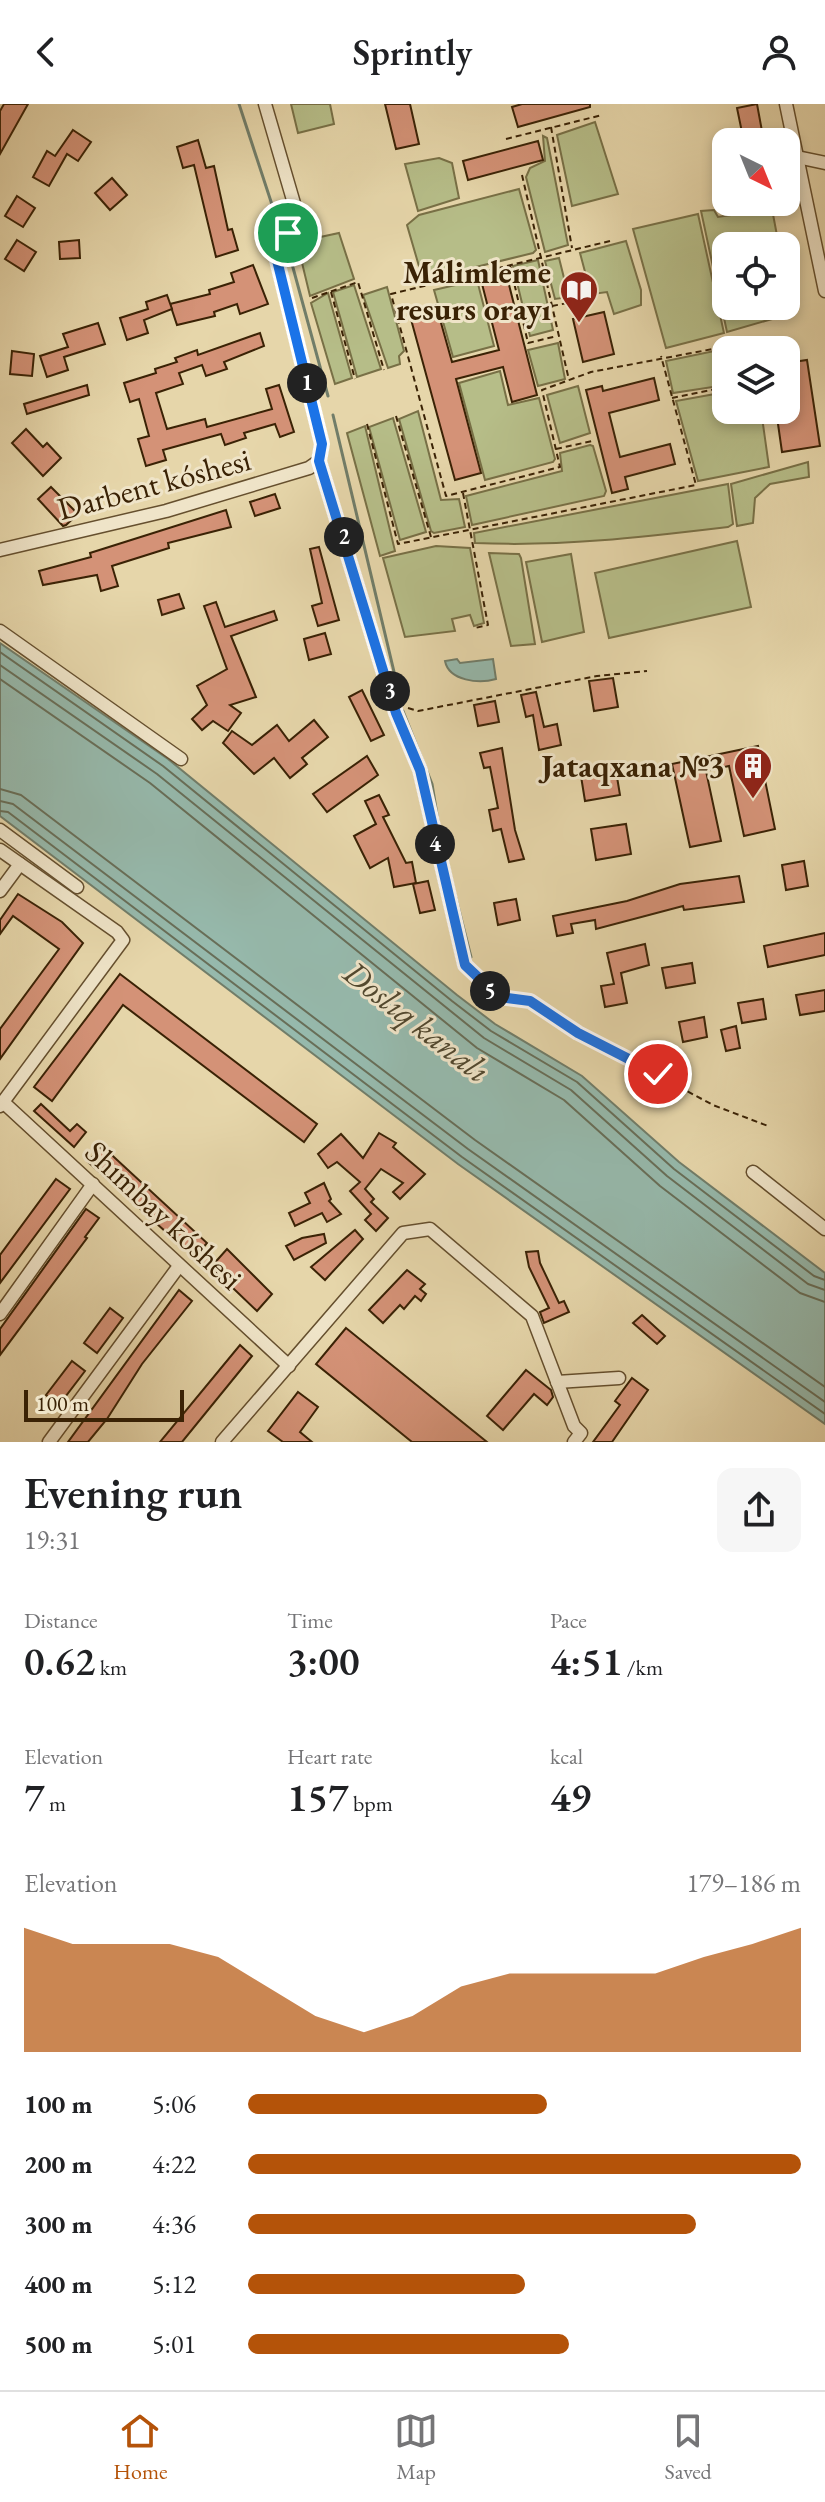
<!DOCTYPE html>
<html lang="en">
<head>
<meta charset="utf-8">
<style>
  body { margin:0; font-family:"EB Garamond",serif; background:#f6f6f6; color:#202124; height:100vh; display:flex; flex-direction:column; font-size:30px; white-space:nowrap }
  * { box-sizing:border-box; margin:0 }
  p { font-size:26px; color:#757577 }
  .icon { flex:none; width:44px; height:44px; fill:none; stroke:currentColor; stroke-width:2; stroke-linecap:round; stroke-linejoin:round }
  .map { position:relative; height:1338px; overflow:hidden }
  .details { display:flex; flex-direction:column; background:#fff; flex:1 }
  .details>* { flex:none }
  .needle { width:52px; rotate:137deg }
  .buttons { position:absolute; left:712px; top:24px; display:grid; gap:16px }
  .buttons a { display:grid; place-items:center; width:88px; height:88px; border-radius:16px; background:#fff; box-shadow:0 4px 12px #0003; font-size:40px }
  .scale { position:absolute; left:24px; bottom:20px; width:160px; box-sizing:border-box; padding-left:8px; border:4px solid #3a2205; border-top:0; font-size:22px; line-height:28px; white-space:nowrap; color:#3a2205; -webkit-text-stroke:6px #efe4c8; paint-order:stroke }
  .pin { position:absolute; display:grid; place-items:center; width:68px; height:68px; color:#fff; margin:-34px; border:4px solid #fff; border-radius:50%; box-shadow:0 2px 8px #0007 }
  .km { position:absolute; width:40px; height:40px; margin:-20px; border-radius:50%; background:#222; color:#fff; font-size:22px; line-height:40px; text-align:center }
  .round { display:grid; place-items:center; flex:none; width:84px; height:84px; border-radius:16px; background:#f6f6f6 }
  .overview { display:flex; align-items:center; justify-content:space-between; height:136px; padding:0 24px }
  h1 { font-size:44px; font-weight:600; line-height:60px }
  .stats { display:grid; grid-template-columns:repeat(3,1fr); gap:12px; height:136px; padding:8px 24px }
  .stats div { display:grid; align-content:center }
  .stats b { font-size:40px; font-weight:600 }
  .stats small { font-size:22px; font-weight:400 }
  .stats p { font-size:22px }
  .chart { height:224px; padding:16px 24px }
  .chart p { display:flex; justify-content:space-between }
  .chart svg { width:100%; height:144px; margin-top:8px; fill:#b45309; opacity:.7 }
  ul { padding:0 24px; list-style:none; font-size:26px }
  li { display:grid; grid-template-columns:128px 96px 1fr; align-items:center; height:60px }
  li i { height:20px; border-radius:10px; background:#b45309 }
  header { display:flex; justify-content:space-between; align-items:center; height:104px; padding:0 24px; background:#fff; font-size:36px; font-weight:600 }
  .dock { display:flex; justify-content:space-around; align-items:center; height:112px; border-top:2px solid #e0e0e0; background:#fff; font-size:22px; color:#757577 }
  .dock a { display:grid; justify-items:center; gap:4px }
  .dock .active { color:#b45309 }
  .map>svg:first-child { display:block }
</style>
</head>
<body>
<header><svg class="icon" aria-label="back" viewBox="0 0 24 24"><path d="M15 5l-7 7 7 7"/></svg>Sprintly<svg class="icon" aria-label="person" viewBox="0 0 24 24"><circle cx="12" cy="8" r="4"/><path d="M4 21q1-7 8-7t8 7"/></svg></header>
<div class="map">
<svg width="825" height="1338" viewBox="0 0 825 1338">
  <rect width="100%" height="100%" fill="#e6d6aa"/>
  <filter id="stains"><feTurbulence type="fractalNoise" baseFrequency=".0025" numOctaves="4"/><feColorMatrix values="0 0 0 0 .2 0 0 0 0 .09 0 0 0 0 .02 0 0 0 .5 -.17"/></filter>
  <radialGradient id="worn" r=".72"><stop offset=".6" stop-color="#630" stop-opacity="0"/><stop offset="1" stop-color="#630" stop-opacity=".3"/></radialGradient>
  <!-- green -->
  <g fill="#b6bd88" stroke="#787046" stroke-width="2">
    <path d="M291,0H330L334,20L298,29Z"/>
    <path d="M595,18L618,90L572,102L557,31Z"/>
    <path d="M543,32L547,34L568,141L545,148L526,73L530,64L545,57Z"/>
    <path d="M439,54L452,59L459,94L418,107L405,60Z"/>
    <path d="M519,85L536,146L533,149L423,176L407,121L419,111Z"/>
    <path d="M772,105L779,142H726V202H782L784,208L779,213L727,228L701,107L714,106L718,113Z"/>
    <path d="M698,110L724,229L666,244L633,125Z"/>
    <path d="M339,129L354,175L310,192L297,138Z"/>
    <path d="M626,137L641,186V201L614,210L607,188L555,195L545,157L559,154L567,186L588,179L580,149Z"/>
    <path d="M538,156L553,226L530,232L513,162Z"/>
    <path d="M477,176L494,242L453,253L434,186Z"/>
    <path d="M354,181L381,265L357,273L333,188Z"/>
    <path d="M387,183L404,247L399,252L400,260L388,264L363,191Z"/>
    <path d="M328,189L352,274L335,280L311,199Z"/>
    <path d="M558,239L565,275L538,282L528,246Z"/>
    <path d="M724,245L729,246H726V281L673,289L666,257Z"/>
    <path d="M500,267L508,301L539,294L555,355L553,358L485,376L459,279Z"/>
    <path d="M578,282L590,329L560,339L547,291Z"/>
    <path d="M726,288V306H761L769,363L698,377L676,297Z"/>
    <path d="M418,307L441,396L459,395L465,423L434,429L431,427L399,315Z"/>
    <path d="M393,314L426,428L400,436L369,323Z"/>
    <path d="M365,322L395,447L380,452L347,329Z"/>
    <path d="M590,341L593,342L606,387L604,392L472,421L466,392L562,367L560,349Z"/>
    <path d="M808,358L809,373L770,380L755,394L753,419L737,422L731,380Z"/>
    <path d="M728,380L733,420L728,423C644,433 561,443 475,439L474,429Z"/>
    <path d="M737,437L751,503L609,534L595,469Z"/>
    <path d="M436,442L470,444L484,519L474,522L470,511L452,515L455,527L405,533L383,454Z"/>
    <path d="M489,449L519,450L521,454L535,540L511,542Z"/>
    <path d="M571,450L584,528L542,538L526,458Z"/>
  </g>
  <!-- water -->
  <g fill="#96b9ac" stroke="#717d69" stroke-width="2">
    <path d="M0,539L168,655L457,891L495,920L582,972L679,1058L825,1169V1320L458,1060L0,712Z"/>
    <path d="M457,555L460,559L493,555L496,575C479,580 449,577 445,557Z"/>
  </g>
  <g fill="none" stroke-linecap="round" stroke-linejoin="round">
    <!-- shore -->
    <g stroke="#686e58" stroke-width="2">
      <path d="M0,548L163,662L452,897L491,927L577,978L674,1065L814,1172L825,1176"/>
      <path d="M0,561L157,670L484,934L571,986L667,1072L808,1180L825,1186"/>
      <path d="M0,575L150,679L477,944L564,996L660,1082L800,1189L825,1198"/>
      <path d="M0,685L21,691L475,1036L825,1283"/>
      <path d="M0,697L13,700L468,1045L825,1298"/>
      <path d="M0,707L8,708L462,1053L825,1310"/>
    </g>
    <!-- stream -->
    <g stroke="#717d69" stroke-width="3">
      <path d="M239,0L279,122"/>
      <path d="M289,149L328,292"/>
      <path d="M333,311L400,593"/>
      <path d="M403,607L432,680L438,717"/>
      <path d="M456,794L471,853"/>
    </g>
  </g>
  <!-- building -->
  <g fill="#d49277" stroke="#3a2205" stroke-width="2">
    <path d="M4,0H28L0,50V7Z"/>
    <path d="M385,0H410L419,40L396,45Z"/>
    <path d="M522,0H590V3L518,23L512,3Z"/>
    <path d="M757,0L764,38H744L737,4Z"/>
    <path d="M73,26L91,38L78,57L67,50L49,82L33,73L47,47L55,52Z"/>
    <path d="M198,36L206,64L214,62L228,126L232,125L238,146L216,153L194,61L183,64L177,43Z"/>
    <path d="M538,37L543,56L468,76L463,57Z"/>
    <path d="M112,74L127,91L110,106L95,89Z"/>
    <path d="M17,92L35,104L23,123L5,112Z"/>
    <path d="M17,136L36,148L24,167L5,155Z"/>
    <path d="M79,136L80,154L60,155L59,138Z"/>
    <path d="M253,161L268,200L240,210L237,200L214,208L215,212L177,221L170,200L210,190L209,186L234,178L231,169Z"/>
    <path d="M506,169L537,291L512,298L503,263L456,275L481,369L455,376L409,208L436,201L452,258L499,246L481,176Z"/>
    <path d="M167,191L172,205L144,216L148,229L127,236L120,214L148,205L146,198Z"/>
    <path d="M604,208L614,250L583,258L573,215Z"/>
    <path d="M98,219L105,240L64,253L68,266L47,273L40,252L68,243L63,230Z"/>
    <path d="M260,229L264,242L224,258L227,265L206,272L202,261L179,269L183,280L156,289L167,325L205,315L207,323L272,305L266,285L279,281L294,328L280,333L275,320L244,329L246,334L225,341L221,330L163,346L166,356L146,362L138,335L149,332L139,295L130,298L124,279L156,269L155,265L177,258L175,254L197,246L198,251Z"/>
    <path d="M12,247L34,250L32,272L10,270Z"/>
    <path d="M807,256L820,342L782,348L776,306H786V259Z"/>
    <path d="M654,274L659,296L609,309L620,353L670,340L675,360L625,373L628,385L612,389L586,286L602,282L603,287Z"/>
    <path d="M87,281L89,291L27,310L24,300Z"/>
    <path d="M26,325L43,343L47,339L61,354L43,372L12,339Z"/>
    <path d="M51,383L78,410L66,421L63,422L38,395Z"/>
    <path d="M275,390L280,404L255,412L250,398Z"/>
    <path d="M226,406L231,423L168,439L169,444L112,462L118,482L101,487L97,471L43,481L39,467L91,453L90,449Z"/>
    <path d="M319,443L339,516L318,522L312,502L322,499L310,445Z"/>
    <path d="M179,490L184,504L162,511L158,496Z"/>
    <path d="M216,498L225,523L274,507L277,516L231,532L256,593L230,601L241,609L228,627L213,617L202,626L192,615L207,601L197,582L227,565L204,502Z"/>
    <path d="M325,529L331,550L309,556L304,535Z"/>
    <path d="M613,574L618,603L594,607L589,577Z"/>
    <path d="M362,586L384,631L371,637L349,593Z"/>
    <path d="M536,588L544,623L557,620L561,641L539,646L533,611L526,613L521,591Z"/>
    <path d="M495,597L499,618L478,622L474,601Z"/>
    <path d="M314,616L328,633L302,654L307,660L290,674L274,654L254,670L223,639L232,627L252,641L277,621L289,637Z"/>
    <path d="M758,642L775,725L744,732L729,662L706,667L721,737L690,743L672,660Z"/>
    <path d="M502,644L515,726L524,755L509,758L501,725L493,727L489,706L498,704L490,663L484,664L480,649Z"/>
    <path d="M367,652L378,671L327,708L313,690Z"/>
    <path d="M615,661L620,691L585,697L580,666Z"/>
    <path d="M379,691L389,711L383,713L406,759L412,758L416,779L394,783L388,754L370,764L354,732L376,720L365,697Z"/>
    <path d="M626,720L631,750L596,756L591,725Z"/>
    <path d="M804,757L808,782L786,786L782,761Z"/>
    <path d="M739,772L744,798L684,806L683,802L596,825L595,816L571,820L573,829L557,832L553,812L627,797L680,780Z"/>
    <path d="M428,777L435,806L420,809L413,780Z"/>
    <path d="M18,790L62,818L83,839L0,955V925L59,845L13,812L0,830V816Z"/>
    <path d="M516,795L520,816L498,821L494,799Z"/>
    <path d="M825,829V851L768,863L764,842Z"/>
    <path d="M645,840L649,861L621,869L627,899L605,903L601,882L614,880L607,849Z"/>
    <path d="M692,859L695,879L666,884L662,864Z"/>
    <path d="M120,870L317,1020L304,1038L123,901L52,997L34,983Z"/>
    <path d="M825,886V907L800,911L796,891Z"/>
    <path d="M763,895L766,915L742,919L738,899Z"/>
    <path d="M704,913L707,933L683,938L679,918Z"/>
    <path d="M736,922L740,944L726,947L721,926Z"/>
    <path d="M41,1000L70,1027L77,1020L86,1028L74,1043L34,1007Z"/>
    <path d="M379,1029L396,1039L393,1043L425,1070L400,1095L393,1088L403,1079L381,1065L365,1085L374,1095L371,1098L388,1114L376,1127L365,1116L371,1110L350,1087L360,1078L337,1058L328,1064L318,1050L341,1030L363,1054Z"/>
    <path d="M102,1042L207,1139L201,1146L211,1156L205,1163L88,1058Z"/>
    <path d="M56,1075L70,1085L0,1179V1151Z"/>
    <path d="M324,1079L331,1095L329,1097L341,1110L327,1118L322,1109L295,1122L289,1109L310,1099L305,1089Z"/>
    <path d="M86,1105L99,1114L85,1133L87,1134L0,1251V1225Z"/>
    <path d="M355,1126L363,1135L325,1176L311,1163Z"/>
    <path d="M324,1130L326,1139L294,1156L286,1142L302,1134Z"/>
    <path d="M227,1145L272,1190L257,1207L211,1163Z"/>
    <path d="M538,1147L540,1159L559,1199L564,1197L569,1208L544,1219L540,1208L549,1204L529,1163L526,1148Z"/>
    <path d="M407,1166L425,1180L420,1185L426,1190L421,1197L415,1192L404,1205L400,1201L383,1219L369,1206Z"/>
    <path d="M179,1186L192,1197L142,1260L107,1315L88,1338H68Z"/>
    <path d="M110,1204L123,1214L97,1249L84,1239Z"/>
    <path d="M642,1211L665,1232L657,1240L633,1219Z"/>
    <path d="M346,1224L487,1338H412L316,1260Z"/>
    <path d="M240,1241L252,1252L182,1338H160Z"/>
    <path d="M72,1257L85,1267L59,1301L46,1291Z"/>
    <path d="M526,1266L551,1286L553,1293L547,1301L534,1290L503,1326L487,1312Z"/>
    <path d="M632,1274L648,1286L612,1338H593L620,1301L615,1297Z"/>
    <path d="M298,1288L318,1303L300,1328L312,1338H283L268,1327Z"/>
  </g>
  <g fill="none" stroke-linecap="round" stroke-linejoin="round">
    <defs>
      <g id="minor">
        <path d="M265,0L298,113L274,144L322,340L319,357L396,609L420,666L465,861"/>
        <path d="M786,0L825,187"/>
        <path d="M797,53L825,59"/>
        <path d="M0,446L166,407L309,364L319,357"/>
        <path d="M0,527L181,655"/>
        <path d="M0,726L77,783"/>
        <path d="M0,746L117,828L123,836L0,1002"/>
        <path d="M0,787L20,760"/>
        <path d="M3,998L289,1262"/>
        <path d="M753,1068L825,1125"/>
        <path d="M0,1210L93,1080"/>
        <path d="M557,1278L619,1274"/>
        <path d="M49,1338L179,1162"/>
        <path d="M222,1338L403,1129L430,1125L532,1212L574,1322L581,1329L574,1338"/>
      </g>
    </defs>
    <!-- minor casing -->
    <use href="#minor" stroke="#654f2e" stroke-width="15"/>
    <!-- path -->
    <g stroke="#3a2205" stroke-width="2" stroke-dasharray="6 4" stroke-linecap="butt">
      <path d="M551,23L572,144"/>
      <path d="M506,35L602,11"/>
      <path d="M522,71L569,276"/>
      <path d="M610,137L391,190L446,392L560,363L542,286L591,268L718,244"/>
      <path d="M510,161L528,239L557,232"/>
      <path d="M331,188L355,275"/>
      <path d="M312,194L358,178L384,266"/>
      <path d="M552,202L594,194"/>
      <path d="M672,294L726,283"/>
      <path d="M396,312L431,433"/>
      <path d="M367,320L398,440L696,381L661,252"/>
      <path d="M556,345L592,337"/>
      <path d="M463,389L488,521L475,524"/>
      <path d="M408,604L418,607L597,572L647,567"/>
      <path d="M472,868L499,893L530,897L578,929L713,1001L768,1022"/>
    </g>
    <!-- minor -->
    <use href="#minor" stroke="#efe4c8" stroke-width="12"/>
  </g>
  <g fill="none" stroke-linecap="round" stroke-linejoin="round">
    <defs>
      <path id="route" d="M288,129L277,136L274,144L322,340L319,357L396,609L420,666L465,861L499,893L530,897L578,929L658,970"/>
    </defs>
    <!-- route casing -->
    <use href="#route" stroke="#fff" stroke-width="16"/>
    <!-- route -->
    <use href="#route" stroke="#1a73e8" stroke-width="10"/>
  </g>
  <!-- icons -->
  <defs>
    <symbol id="library-pin" viewBox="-11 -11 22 30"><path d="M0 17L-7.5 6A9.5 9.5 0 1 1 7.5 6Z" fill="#8f2418" stroke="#efe4c8"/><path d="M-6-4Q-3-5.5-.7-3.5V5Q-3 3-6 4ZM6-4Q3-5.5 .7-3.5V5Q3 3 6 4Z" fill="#fff"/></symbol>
    <symbol id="building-pin" viewBox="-11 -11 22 30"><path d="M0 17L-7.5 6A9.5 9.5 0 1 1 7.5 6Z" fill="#8f2418" stroke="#efe4c8"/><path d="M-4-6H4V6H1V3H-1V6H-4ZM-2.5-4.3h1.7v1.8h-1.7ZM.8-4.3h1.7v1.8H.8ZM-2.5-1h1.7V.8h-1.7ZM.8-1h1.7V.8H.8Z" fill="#fff"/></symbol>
  </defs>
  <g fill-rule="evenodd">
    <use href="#library-pin" x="557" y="164" width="44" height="60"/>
    <use href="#building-pin" x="731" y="640" width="44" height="60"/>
  </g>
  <g text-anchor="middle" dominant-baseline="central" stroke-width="6" stroke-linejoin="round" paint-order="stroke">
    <!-- poi labels -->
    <g font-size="32" font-weight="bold" fill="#3a2205" stroke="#efe4c8" text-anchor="end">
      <text x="551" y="168">Málimleme<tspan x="551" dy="37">resurs orayı</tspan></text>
      <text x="725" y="662">Jataqxana №3</text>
    </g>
    <!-- street labels -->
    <g font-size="32" fill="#3a2205" stroke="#efe4c8">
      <text transform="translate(154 380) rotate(-15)">Darbent kóshesi</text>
      <text transform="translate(164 1111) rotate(43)">Shımbay kóshesi</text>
    </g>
    <!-- water labels -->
    <g font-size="34" font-style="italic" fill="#51482f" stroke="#efe4c8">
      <text transform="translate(417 917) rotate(38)">Doslıq kanalı</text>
    </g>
  </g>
  <rect width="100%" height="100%" filter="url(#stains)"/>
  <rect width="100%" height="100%" fill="url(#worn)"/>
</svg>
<div class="buttons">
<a><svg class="needle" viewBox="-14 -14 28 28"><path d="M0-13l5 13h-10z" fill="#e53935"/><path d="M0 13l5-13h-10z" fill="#757577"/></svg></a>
<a><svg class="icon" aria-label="locate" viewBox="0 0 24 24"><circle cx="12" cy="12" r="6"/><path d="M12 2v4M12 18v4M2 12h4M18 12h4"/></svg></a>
<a><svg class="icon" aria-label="layers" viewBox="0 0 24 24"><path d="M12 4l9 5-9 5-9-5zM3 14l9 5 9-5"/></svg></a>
</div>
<div class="scale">100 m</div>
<div class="pin" style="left:288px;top:129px;background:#1e9e55"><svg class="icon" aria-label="arrive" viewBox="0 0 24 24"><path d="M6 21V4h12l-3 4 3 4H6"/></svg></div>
<div class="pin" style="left:658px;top:970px;background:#d93025"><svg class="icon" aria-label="check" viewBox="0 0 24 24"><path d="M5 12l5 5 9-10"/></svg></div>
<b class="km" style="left:307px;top:279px">1</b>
<b class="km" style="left:344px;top:433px">2</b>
<b class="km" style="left:390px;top:587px">3</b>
<b class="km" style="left:435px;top:740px">4</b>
<b class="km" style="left:490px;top:887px">5</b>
</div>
<section class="details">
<div class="overview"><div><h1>Evening run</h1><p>19:31</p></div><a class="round"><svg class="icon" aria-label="share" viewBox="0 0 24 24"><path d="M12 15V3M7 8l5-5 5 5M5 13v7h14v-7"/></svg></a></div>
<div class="stats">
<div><p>Distance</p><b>0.62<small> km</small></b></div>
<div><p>Time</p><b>3:00</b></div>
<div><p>Pace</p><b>4:51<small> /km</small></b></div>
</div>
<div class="stats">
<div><p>Elevation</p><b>7<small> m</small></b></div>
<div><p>Heart rate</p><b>157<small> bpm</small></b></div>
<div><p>kcal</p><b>49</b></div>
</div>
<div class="chart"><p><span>Elevation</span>179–186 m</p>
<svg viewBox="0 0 160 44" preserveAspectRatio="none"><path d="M0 44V6L10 11L20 11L30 11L40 15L50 24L60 33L70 38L80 33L90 24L100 20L110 20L120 20L130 20L140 15L150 11L160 6V44z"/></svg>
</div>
<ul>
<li><b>100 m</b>5:06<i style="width:54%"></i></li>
<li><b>200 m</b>4:22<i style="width:100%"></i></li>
<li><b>300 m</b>4:36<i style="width:81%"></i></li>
<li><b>400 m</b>5:12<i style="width:50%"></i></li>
<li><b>500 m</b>5:01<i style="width:58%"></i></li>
</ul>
</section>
<nav class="dock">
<a class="active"><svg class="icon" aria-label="home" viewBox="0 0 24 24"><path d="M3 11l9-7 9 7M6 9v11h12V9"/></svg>Home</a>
<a><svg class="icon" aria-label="map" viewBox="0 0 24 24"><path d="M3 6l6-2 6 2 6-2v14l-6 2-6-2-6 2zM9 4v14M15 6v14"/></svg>Map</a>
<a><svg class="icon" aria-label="saved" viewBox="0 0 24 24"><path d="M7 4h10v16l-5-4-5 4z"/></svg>Saved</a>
</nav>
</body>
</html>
